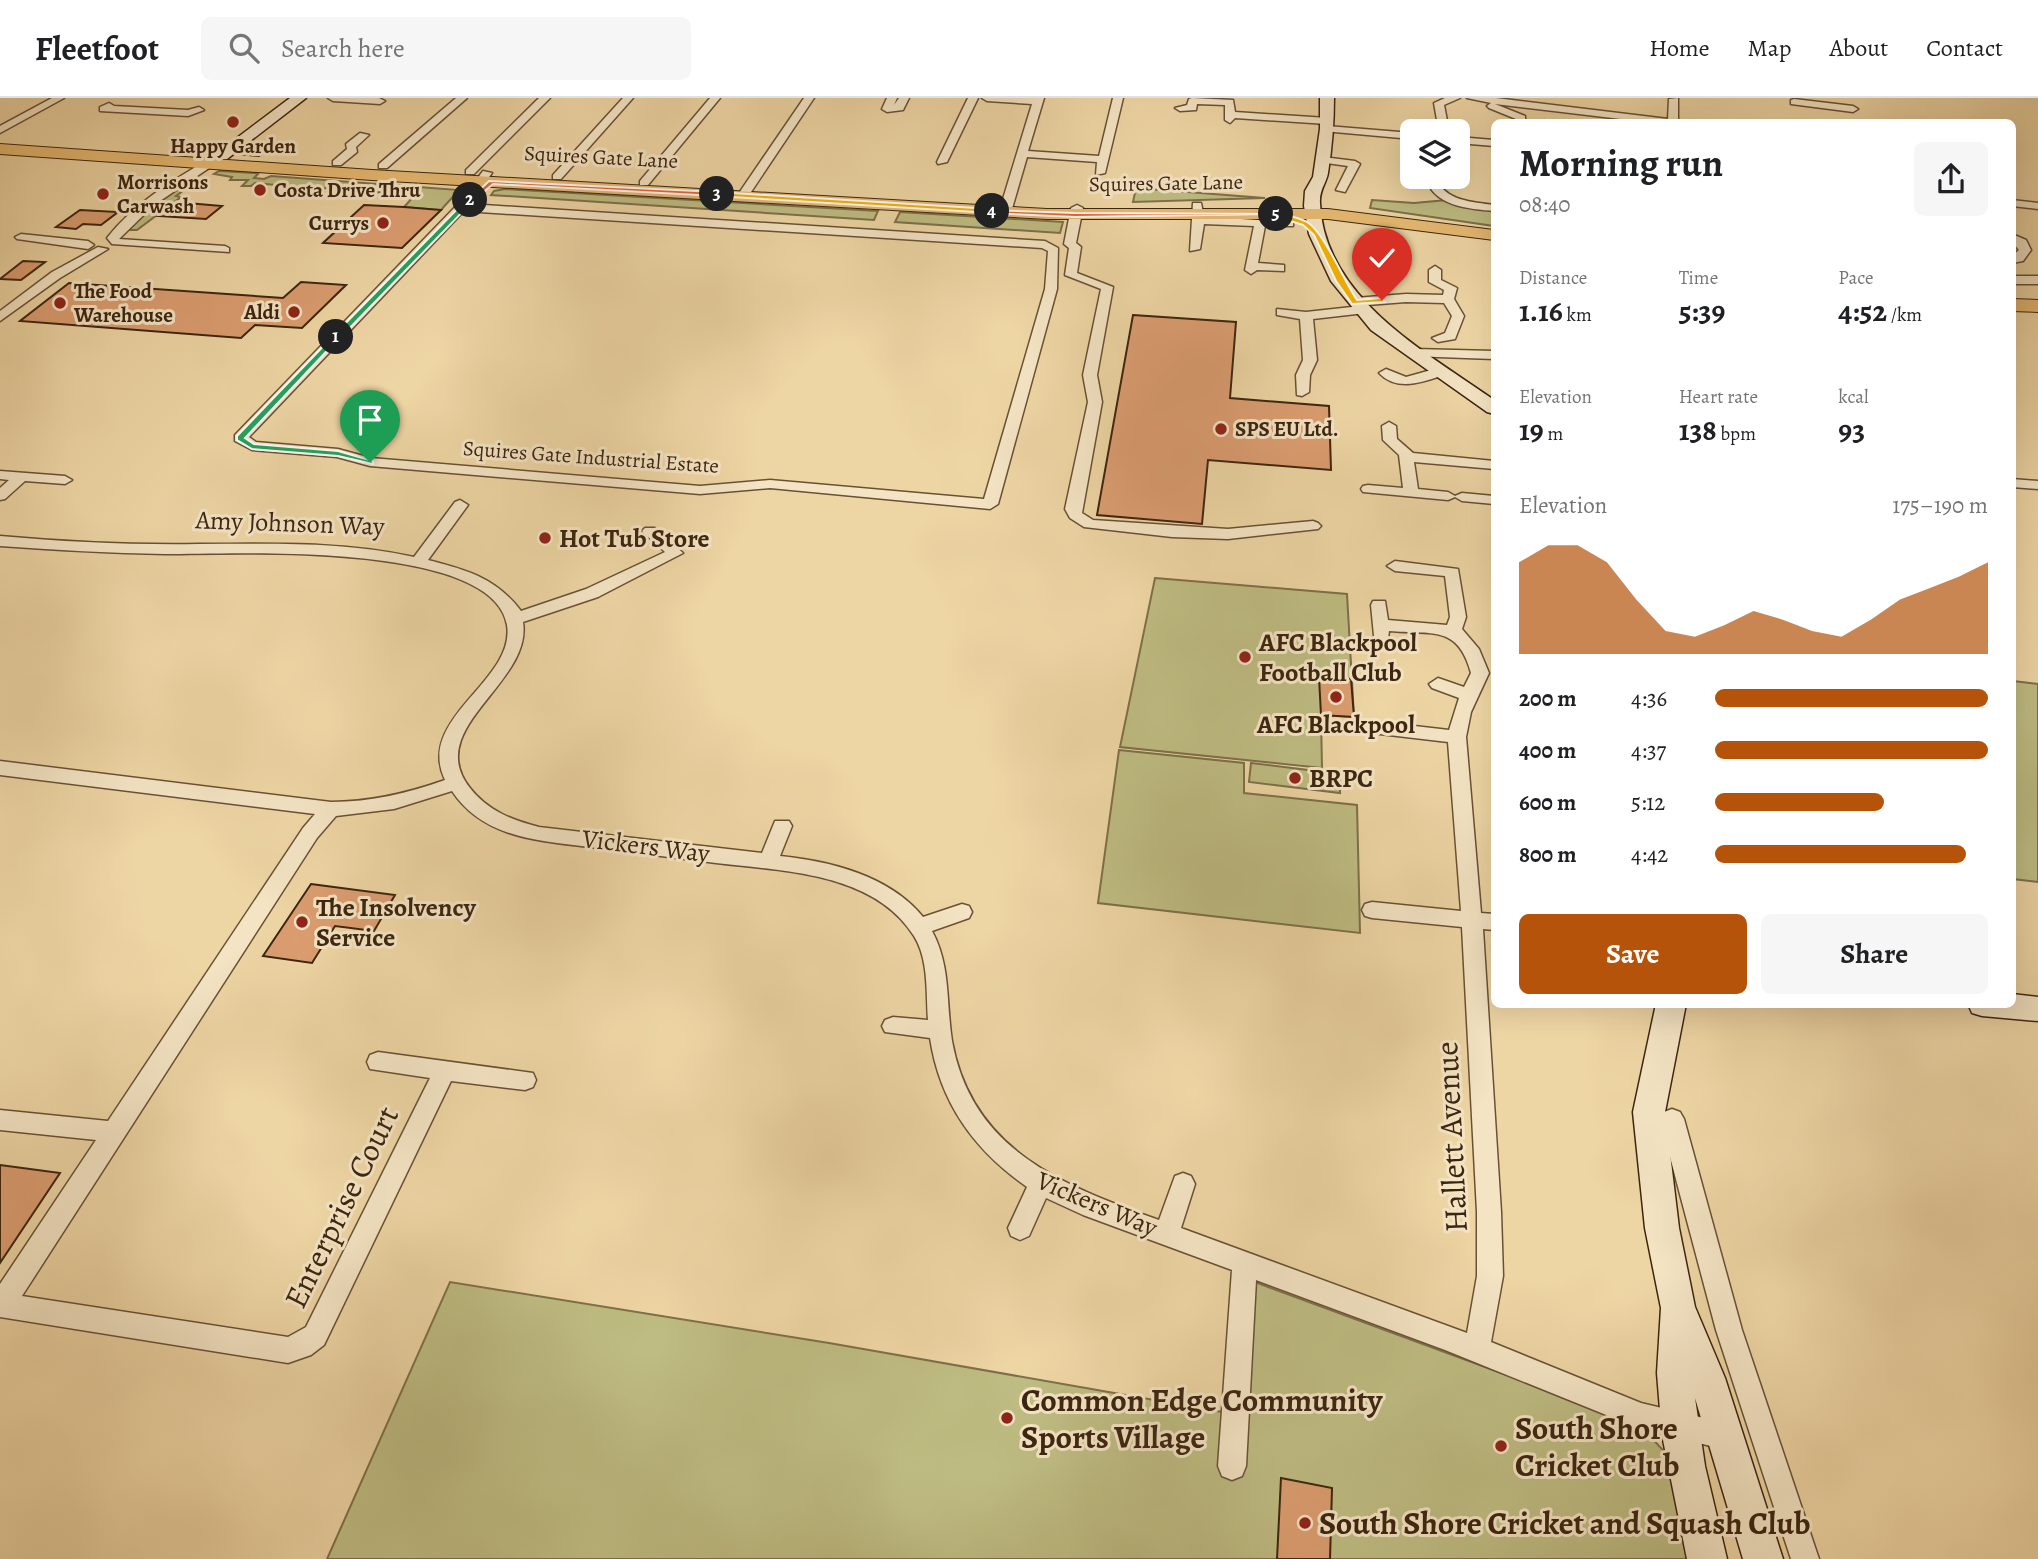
<!DOCTYPE html>
<html lang="en">
<head>
<meta charset="utf-8">
<style>
  body { margin:0; font-family:Alegreya,serif; background:#f6f6f6; color:#202124; height:100vh; display:flex; flex-direction:column; font-size:26px; white-space:nowrap }
  * { box-sizing:border-box; margin:0 }
  p { font-size:23px; color:#757577 }
  .icon { flex:none; width:38px; height:38px; fill:none; stroke:currentColor; stroke-width:2; stroke-linecap:round; stroke-linejoin:round }
  .map { position:relative; flex:1; overflow:hidden }
  .panel { position:absolute; left:1491px; top:21px; width:525px; height:889px; display:flex; flex-direction:column; background:#fff; border-radius:10px; box-shadow:0 7px 28px #0002 }
  .panel>* { flex:none }
  .controls { position:absolute; left:1400px; top:21px; display:grid; gap:14px }
  .controls a { display:grid; place-items:center; width:70px; height:70px; border-radius:10px; background:#fff; box-shadow:0 7px 28px #0002; font-size:35px }
  .pin { position:absolute; display:grid; place-items:center; width:60px; height:60px; color:#fff; margin:-72px -30px; border-radius:50% 50% 50% 0; rotate:-45deg; box-shadow:0 0 7px #0007 }
  .pin .icon { rotate:45deg }
  .km { position:absolute; width:35px; height:35px; margin:-18px; border-radius:50%; background:#222; color:#fff; font-size:19px; line-height:35px; text-align:center }
  .round { display:grid; place-items:center; flex:none; width:74px; height:74px; border-radius:10px; background:#f6f6f6 }
  .summary { display:flex; align-items:center; justify-content:space-between; height:119px; padding:0 28px }
  h1 { font-size:38px; font-weight:700; line-height:52px }
  .figures { display:grid; grid-template-columns:repeat(3,1fr); gap:10px; height:119px; padding:7px 28px }
  .figures div { display:grid; align-content:center }
  .figures b { font-size:30px; font-weight:700 }
  .figures small { font-size:19px; font-weight:400 }
  .figures p { font-size:19px }
  .chart { height:196px; padding:14px 28px }
  .chart p { display:flex; justify-content:space-between }
  .chart svg { width:100%; height:126px; margin-top:7px; fill:#b45309; opacity:.7 }
  .action { display:flex; gap:14px; margin-top:auto; padding:14px 28px }
  .action a { flex:1; height:80px; border-radius:10px; background:#b45309; color:#fff; font-size:28px; font-weight:700; line-height:80px; text-align:center }
  .action a+a { background:#f6f6f6; color:#202124 }
  ul { padding:0 28px; list-style:none; font-size:23px }
  li { display:grid; grid-template-columns:112px 84px 1fr; align-items:center; height:52px }
  li i { height:18px; border-radius:9px; background:#b45309 }
  header { display:flex; align-items:center; gap:42px; box-sizing:border-box; height:98px; padding:0 35px; background:#fff; border-bottom:2px solid #e0e0e0 }
  header strong { font-size:33px }
  nav { display:flex; gap:38px; margin-inline-start:auto; font-size:24px }
  .search { width:490px; height:63px; background:#f6f6f6; display:flex; align-items:center; gap:18px; box-sizing:border-box; padding:0 24px; border-radius:10px; color:#757577; font-size:26px }
  .map>svg:first-child { display:block }
</style>
</head>
<body>
<header>
<strong>Fleetfoot</strong>
<div class="search"><svg class="icon" aria-label="search" viewBox="0 0 24 24"><circle cx="10" cy="10" r="6"/><path d="M15 15l6 6"/></svg>Search here</div>
<nav><a>Home</a><a>Map</a><a>About</a><a>Contact</a></nav>
</header>
<div class="map">
<svg width="2038" height="1461" viewBox="0 0 2038 1461">
  <rect width="100%" height="100%" fill="#eed5a4"/>
  <filter id="stains"><feTurbulence type="fractalNoise" baseFrequency=".00286" numOctaves="4"/><feColorMatrix values="0 0 0 0 .2 0 0 0 0 .09 0 0 0 0 .02 0 0 0 .5 -.17"/></filter>
  <radialGradient id="worn" r=".72"><stop offset=".6" stop-color="#630" stop-opacity="0"/><stop offset="1" stop-color="#630" stop-opacity=".3"/></radialGradient>
  <!-- green -->
  <g fill="#bebc82" stroke="#7d7049" stroke-width="2">
    <path d="M219,73L255,75L258,76L254,80L264,81L271,78L459,92L441,112L404,109L415,97L374,94L369,98L358,96L362,93L322,90L319,93H307L309,90L255,85L251,88H242L248,82H230L232,79L214,76Z"/>
    <path d="M187,83L191,84L185,88L188,89L176,98L181,99L137,132H128L136,122Z"/>
    <path d="M1136,90L1265,100L1133,104Z"/>
    <path d="M505,91L878,113L874,122L491,97L494,93Z"/>
    <path d="M1372,102L1414,105L1447,102L1494,112V128L1370,110Z"/>
    <path d="M900,114L1063,124L1060,135L895,124Z"/>
    <path d="M1155,480L1347,496L1354,619L1321,617L1322,670L1120,649Z"/>
    <path d="M2013,583L2038,586V784L2013,781Z"/>
    <path d="M1119,652L1244,665V695L1357,707L1360,835L1098,805Z"/>
    <path d="M1251,665L1340,676V695L1249,684Z"/>
    <path d="M1244,1180L1639,1326L1671,1361L1692,1461H327L450,1184L829,1245L1234,1316Z"/>
  </g>
  <!-- building -->
  <g fill="#db9d70" stroke="#3c2510" stroke-width="2">
    <path d="M252,45L275,47L259,58L237,56Z"/>
    <path d="M175,104L222,108L206,121L158,118Z"/>
    <path d="M364,107L404,109L441,112L402,150L323,145Z"/>
    <path d="M80,112L118,114L101,127L83,126L76,131L56,129Z"/>
    <path d="M23,163L45,164L21,182L0,181Z"/>
    <path d="M301,184L346,187L302,230L255,227L241,240L20,223L69,185L283,200Z"/>
    <path d="M1133,217L1236,224L1230,300L1329,308L1331,372L1208,362L1202,426L1097,417Z"/>
    <path d="M1319,579L1351,581L1354,619L1321,617Z"/>
    <path d="M311,786L395,797L374,833L335,828L312,865L263,858Z"/>
    <path d="M0,1067L60,1075L0,1165Z"/>
    <path d="M1281,1380L1332,1390L1330,1461H1277Z"/>
  </g>
  <g fill="none" stroke-linecap="round" stroke-linejoin="round">
    <defs>
      <g id="street">
        <path d="M52,0H64L0,35V28Z"/>
        <path d="M328,0H379L385,3L380,6L333,3Z"/>
        <path d="M456,0H467L387,70H379V66Z"/>
        <path d="M539,0H550L474,76H466V72Z"/>
        <path d="M623,0H633L561,81H553V77Z"/>
        <path d="M710,0H720L648,87H640V83Z"/>
        <path d="M804,0H814L747,100H739L737,98Z"/>
        <path d="M887,0H897L894,7L899,0H909L903,12L887,14L882,11Z"/>
        <path d="M968,0H978L947,64L938,66L937,64Z"/>
        <path d="M982,0H1044L1028,53L1099,58L1113,0H1123L1105,75L1096,77L1097,64L1027,59L1011,114L1001,116L999,114L1032,6L987,3Z"/>
        <path d="M1192,0L1233,2L1235,14L1327,20L1332,23L1327,26L1235,20L1230,25L1225,22V7L1197,6L1196,12L1180,13L1175,10L1187,7L1189,1Z"/>
        <path d="M1445,0H1460L1444,7L1449,33H1439L1434,5Z"/>
        <path d="M1467,0H1496L1668,21L1669,1L1678,0V24H1646L1495,6L1525,18V22L1521,23L1489,10L1487,8L1491,5Z"/>
        <path d="M1794,1L1853,8L1858,11L1853,14L1791,6V2Z"/>
        <path d="M109,5L114,8L188,12L199,9L204,12L188,18L100,13V9Z"/>
        <path d="M1327,28L1412,35V41L1323,33L1322,31Z"/>
        <path d="M360,35L369,37L356,49L357,54L341,67H333V63L347,51L346,46Z"/>
        <path d="M1458,39L1494,42V48L1458,45Z"/>
        <path d="M218,56L227,58L154,107L119,141L225,148L229,150V154L112,146L107,140C136,103 178,79 218,56Z"/>
        <path d="M1323,59L1355,63L1360,66L1345,94L1336,92L1348,68L1319,64L1318,62Z"/>
        <path d="M483,73L492,75L469,106L1045,143L1058,150L1057,191L998,406L990,411L770,390L700,396L370,368L337,359L252,352L235,343V337L457,107ZM464,113L1042,150L1048,153L1045,191L984,401L770,382L700,388L371,360L338,351L256,344L249,339Z"/>
        <path d="M1426,79H1436C1443,103 1473,104 1494,107V113C1469,111 1432,108 1426,79Z"/>
        <path d="M2012,102L2038,105V111L2012,108Z"/>
        <path d="M1193,105H1201L1204,119L1293,124V128H1265L1258,165L1284,167V173L1257,172L1251,176L1245,172L1254,128L1204,126L1200,151L1190,153Z"/>
        <path d="M1077,107L1083,110L1076,145L1081,149L1077,175L1113,189L1097,277L1102,304L1082,415L1093,422L1228,431L1313,423L1318,425L1321,428L1318,431L1228,441L1172,439L1084,429L1070,420L1065,411L1088,304L1083,277L1101,191L1065,177L1069,150L1064,146L1071,110Z"/>
        <path d="M21,136L88,143L94,147L88,151L17,141L15,139Z"/>
        <path d="M2012,136L2026,142L2031,152L2023,163L2012,165V158L2019,152L2012,144Z"/>
        <path d="M98,149L108,151L60,180L0,223V213L52,174Z"/>
        <path d="M1435,168L1441,172V182L1457,190L1454,201L1464,218L1455,241L1438,244L1432,240L1445,235L1452,218L1444,205L1406,204L1355,208L1349,204L1355,200L1406,196L1443,197L1444,192L1429,184V172Z"/>
        <rect x="2012" y="178" width="26" height="8"/>
        <path d="M1361,208L1367,212L1365,215L1313,221L1317,262L1310,277L1309,294L1302,298L1297,297L1296,277L1303,262L1300,221L1277,217V211L1306,214Z"/>
        <path d="M1415,251L1494,253V261L1410,258L1408,255Z"/>
        <path d="M1442,269L1449,273L1447,276C1425,283 1398,295 1379,275L1386,271L1406,279Z"/>
        <path d="M1389,324L1396,328L1397,341L1413,355L1494,363V371L1414,364L1418,391L1448,394L1455,398L1462,395L1494,398V406L1462,403L1455,399L1448,402L1363,394L1361,391L1363,388L1368,387L1403,390L1399,357L1383,342L1382,328Z"/>
        <path d="M0,373L65,378L72,382L65,386L25,383L5,401L0,402V390L9,382L0,381Z"/>
        <path d="M2012,381L2038,383V391L2012,389Z"/>
        <path d="M460,402L468,407L428,462C467,472 496,480 521,513L586,491L665,454L645,436L642,433L645,430H655L683,455L598,499L523,524C533,585 422,630 470,690C488,713 512,722 539,729L762,755L775,723H789L792,728L780,758C830,763 890,778 923,819L962,806L969,808L972,814L969,820L932,833C951,868 946,905 952,943C972,1054 1065,1088 1159,1122L1175,1078L1183,1075L1191,1078L1195,1086L1181,1130L1467,1235L1477,1178V1114L1462,829L1372,820L1365,818L1362,812L1365,806L1372,804L1461,813L1448,644L1380,636L1374,634L1371,630L1374,626L1380,624L1449,632L1459,600L1432,590L1429,586L1438,580L1464,589L1471,575C1458,526 1431,537 1389,533L1387,548H1375L1371,507L1373,503H1385L1388,522L1447,527L1450,519L1445,478L1395,473L1387,468L1395,463L1458,471L1466,519L1462,531L1479,551L1489,575L1471,614L1466,639L1481,815L1494,816V832L1483,831L1501,1114L1503,1178L1491,1244L1641,1305L1733,1327L1737,1337L1733,1347L1723,1351L1641,1331L1445,1252L1256,1182L1246,1368L1242,1378L1232,1382L1222,1378L1218,1368L1232,1172L1083,1117L1046,1100L1029,1138L1020,1142L1011,1138L1008,1130L1027,1089C974,1052 940,1005 930,940L885,934L882,928L885,922L893,919L928,922C926,895 929,862 914,838C874,774 783,773 716,765C674,760 632,754 590,749C539,743 483,740 452,693L394,711L336,718L317,740L22,1198L288,1239L306,1229L430,980L370,971L367,964L370,957L378,954L533,975L536,982L533,989L525,992L451,983L324,1247L311,1257L288,1265L0,1219V1186L96,1042L0,1032V1012L108,1023L303,730L315,716L0,677V663L331,704C371,704 408,695 445,682C415,620 516,583 507,527C493,442 231,456 165,456C110,455 55,452 0,448V438C66,444 133,447 199,446C270,446 343,443 414,459L455,404Z"/>
        <path d="M1672,1011L1680,1014L1684,1021L1742,1232L1819,1461H1791L1716,1232L1660,1021L1664,1014Z"/>
      </g>
      <g id="secondary">
        <path d="M290,0H306L227,61H217L215,58L217,55Z"/>
        <path d="M1320,0H1334C1334,25 1332,50 1328,75C1326,86 1319,92 1320,105C1324,200 1426,254 1494,302V316L1487,314L1371,232L1331,183L1309,136L1304,108L1305,93L1313,79L1320,31Z"/>
        <path d="M2012,896L2038,899V923L1982,918L1972,915L1968,906H2012Z"/>
        <path d="M1656,906H1686L1665,1014L1679,1130L1695,1209L1725,1280L1783,1461H1743L1695,1300L1705,1368L1727,1461H1687L1662,1337L1657,1275L1661,1210L1645,1130L1633,1014Z"/>
      </g>
      <g id="primary">
        <path d="M0,46L372,72L1047,111H1328L1494,132V142L1328,121H1047L372,82L0,56Z"/>
        <path d="M2012,201L2038,202V214L2012,213Z"/>
      </g>
    </defs>
    <!-- street casing -->
    <use href="#street" stroke="#685135" stroke-width="3"/>
    <!-- secondary casing -->
    <use href="#secondary" stroke="#3c2510" stroke-width="3"/>
    <!-- primary casing -->
    <use href="#primary" stroke="#3c2510" stroke-width="2"/>
    <!-- street -->
    <use href="#street" fill="#f4e4c4" fill-rule="evenodd"/>
    <!-- secondary -->
    <use href="#secondary" fill="#f4e4c4" fill-rule="evenodd"/>
    <!-- primary -->
    <use href="#primary" fill="#e7ba72" fill-rule="evenodd"/>
  </g>
  <!-- split-1 -->
  <path fill="#22a559" stroke="#fff" stroke-width="2" d="M333,238L340,239L245,340L254,346L338,353L373,363V366L338,358L252,351L237,342V338Z"/>
  <!-- split-2 -->
  <path fill="#22a559" stroke="#fff" stroke-width="2" d="M468,100L474,102L339,241H333V238Z"/>
  <!-- split-3 -->
  <path fill="#f0652b" stroke="#fff" stroke-width="2" d="M489,83L717,94L720,96L717,98L493,86L473,103H468Z"/>
  <!-- split-4 -->
  <path fill="#f5b400" stroke="#fff" stroke-width="2" d="M717,94L992,111L996,113L992,115L715,98Z"/>
  <!-- split-5 -->
  <path fill="#f0652b" stroke="#fff" stroke-width="2" d="M990,112L1075,115L1279,116L1075,119L992,115Z"/>
  <!-- split-6 -->
  <path fill="#f5b400" stroke="#fff" stroke-width="2" d="M1276,114C1286,117 1298,119 1307,124C1324,134 1344,183 1357,202L1382,200L1385,204L1352,206L1336,183L1314,137L1303,127L1274,118Z"/>
  <!-- markers -->
  <g fill="#8f2418" stroke="#f4e4c4" stroke-width="2.5">
    <circle cx="233" cy="24" r="7"/>
    <circle cx="260" cy="92" r="7"/>
    <circle cx="103" cy="96" r="7"/>
    <circle cx="383" cy="125" r="7"/>
    <circle cx="60" cy="205" r="7"/>
    <circle cx="294" cy="214" r="7"/>
    <circle cx="1221" cy="331" r="7"/>
    <circle cx="545" cy="440" r="7"/>
    <circle cx="1245" cy="559" r="7"/>
    <circle cx="1336" cy="599" r="7"/>
    <circle cx="1295" cy="680" r="7"/>
    <circle cx="302" cy="824" r="7"/>
    <circle cx="1007" cy="1320" r="7"/>
    <circle cx="1501" cy="1348" r="7"/>
    <circle cx="1305" cy="1425" r="7"/>
  </g>
  <g text-anchor="middle" dominant-baseline="central" stroke-width="6" stroke-linejoin="round" paint-order="stroke">
    <!-- far-poi labels -->
    <g font-size="21" font-weight="bold" fill="#3c2510" stroke="#f4e4c4" text-anchor="start">
      <text x="233" y="48" text-anchor="middle">Happy Garden</text>
      <text x="117" y="84">Morrisons<tspan x="117" dy="24">Carwash</tspan></text>
      <text x="274" y="92">Costa Drive Thru</text>
      <text x="369" y="125" text-anchor="end">Currys</text>
      <text x="74" y="193">The Food<tspan x="74" dy="24">Warehouse</tspan></text>
      <text x="280" y="214" text-anchor="end">Aldi</text>
      <text x="1235" y="331">SPS EU Ltd.</text>
    </g>
    <!-- far-street labels -->
    <g font-size="21" fill="#3c2510" stroke="#f4e4c4">
      <text transform="translate(601 59) rotate(3)">Squires Gate Lane</text>
      <text transform="translate(1166 85) rotate(-1)">Squires Gate Lane</text>
      <text transform="translate(591 359) rotate(4)">Squires Gate Industrial Estate</text>
    </g>
    <!-- street labels -->
    <g font-size="26" fill="#3c2510" stroke="#f4e4c4">
      <text transform="translate(290 425) rotate(2)">Amy Johnson Way</text>
      <text transform="translate(646 748) rotate(7)">Vickers Way</text>
      <text transform="translate(1097 1106) rotate(23)">Vickers Way</text>
    </g>
    <!-- poi labels -->
    <g font-size="26" font-weight="bold" fill="#3c2510" stroke="#f4e4c4" text-anchor="start">
      <text x="559" y="440">Hot Tub Store</text>
      <text x="1259" y="544">AFC Blackpool<tspan x="1259" dy="30">Football Club</tspan></text>
      <text x="1336" y="626" text-anchor="middle">AFC Blackpool</text>
      <text x="1309" y="680">BRPC</text>
      <text x="316" y="809">The Insolvency<tspan x="316" dy="30">Service</tspan></text>
    </g>
    <!-- near-street labels -->
    <g font-size="32" fill="#3c2510" stroke="#f4e4c4">
      <text transform="translate(1451 1039) rotate(-93)">Hallett Avenue</text>
      <text transform="translate(341 1109) rotate(-64)">Enterprise Court</text>
    </g>
    <!-- near-poi labels -->
    <g font-size="32" font-weight="bold" fill="#3c2510" stroke="#f4e4c4" text-anchor="start">
      <text x="1021" y="1302">Common Edge Community<tspan x="1021" dy="37">Sports Village</tspan></text>
      <text x="1515" y="1330">South Shore<tspan x="1515" dy="37">Cricket Club</tspan></text>
      <text x="1319" y="1425">South Shore Cricket and Squash Club</text>
    </g>
  </g>
  <rect width="100%" height="100%" filter="url(#stains)"/>
  <rect width="100%" height="100%" fill="url(#worn)"/>
</svg>
<div class="controls">
<a><svg class="icon" aria-label="layers" viewBox="0 0 24 24"><path d="M12 4l9 5-9 5-9-5zM3 14l9 5 9-5"/></svg></a>
</div>
<div class="pin" style="left:370px;top:364px;background:#1e9e55"><svg class="icon" aria-label="arrive" viewBox="0 0 24 24"><path d="M6 21V4h12l-3 4 3 4H6"/></svg></div>
<div class="pin" style="left:1382px;top:202px;background:#d93025"><svg class="icon" aria-label="check" viewBox="0 0 24 24"><path d="M5 12l5 5 9-10"/></svg></div>
<b class="km" style="left:336px;top:239px">1</b>
<b class="km" style="left:470px;top:102px">2</b>
<b class="km" style="left:717px;top:96px">3</b>
<b class="km" style="left:992px;top:113px">4</b>
<b class="km" style="left:1276px;top:116px">5</b>
<section class="panel">
<div class="summary"><div><h1>Morning run</h1><p>08:40</p></div><a class="round"><svg class="icon" aria-label="share" viewBox="0 0 24 24"><path d="M12 15V3M7 8l5-5 5 5M5 13v7h14v-7"/></svg></a></div>
<div class="figures">
<div><p>Distance</p><b>1.16<small> km</small></b></div>
<div><p>Time</p><b>5:39</b></div>
<div><p>Pace</p><b>4:52<small> /km</small></b></div>
</div>
<div class="figures">
<div><p>Elevation</p><b>19<small> m</small></b></div>
<div><p>Heart rate</p><b>138<small> bpm</small></b></div>
<div><p>kcal</p><b>93</b></div>
</div>
<div class="chart"><p><span>Elevation</span>175–190 m</p>
<svg viewBox="0 0 160 44" preserveAspectRatio="none"><path d="M0 44V12L10 6L20 6L30 12L40 25L50 36L60 38L70 34L80 29L90 32L100 36L110 38L120 32L130 25L140 21L150 17L160 12V44z"/></svg>
</div>
<ul>
<li><b>200 m</b>4:36<i style="width:100%"></i></li>
<li><b>400 m</b>4:37<i style="width:100%"></i></li>
<li><b>600 m</b>5:12<i style="width:62%"></i></li>
<li><b>800 m</b>4:42<i style="width:92%"></i></li>
</ul>
<div class="action"><a>Save</a><a>Share</a></div>
</section>
</div>
</body>
</html>
